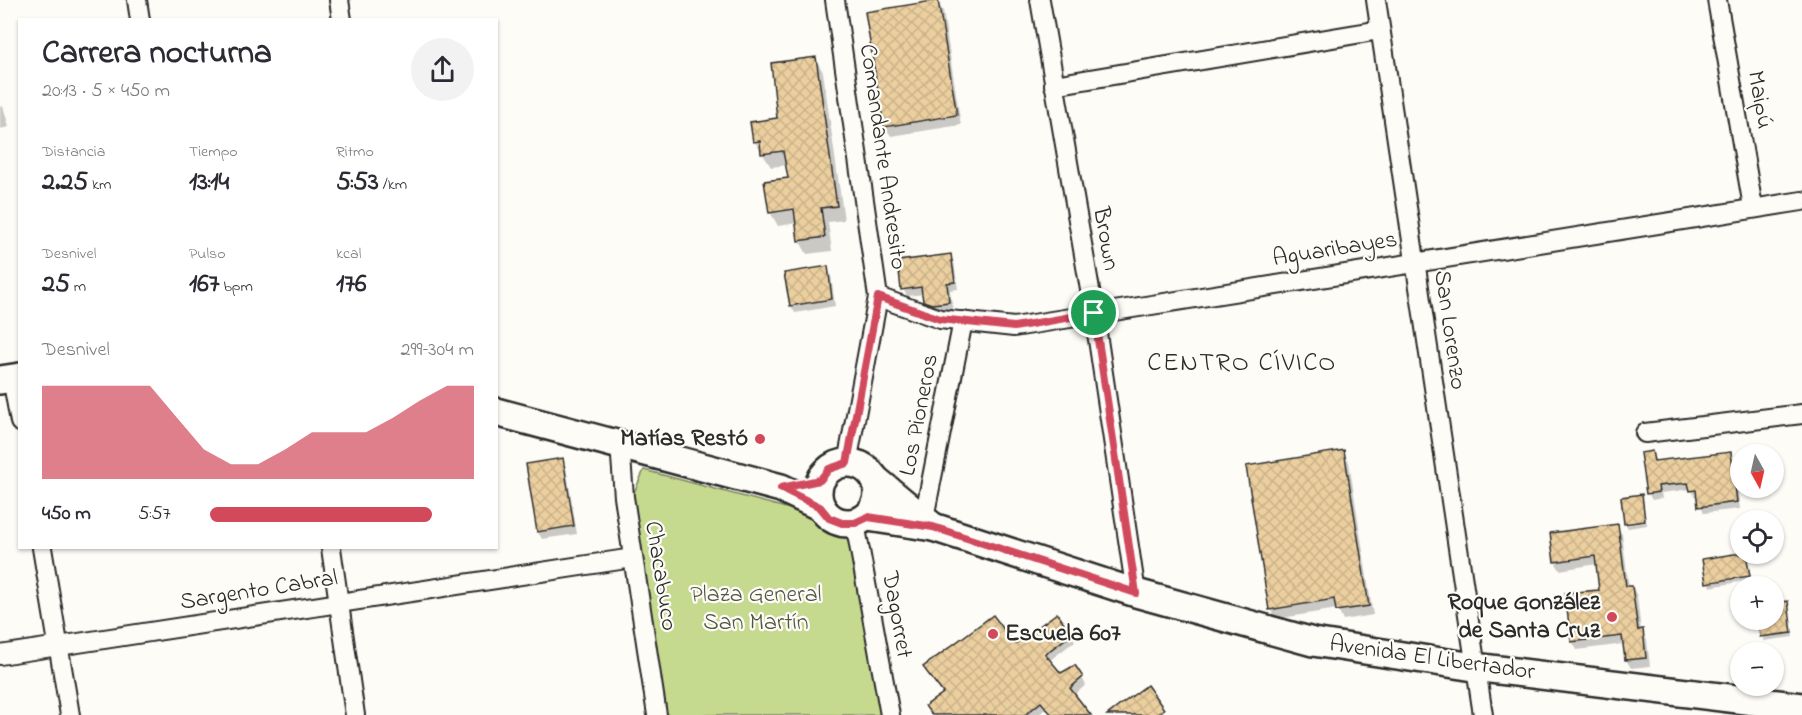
<!DOCTYPE html>
<html lang="es">
<head>
<meta charset="utf-8">
<style>
  body { margin:0; font-family:"Indie Flower",sans-serif; background:#f2f2f3; color:#2b2b33; height:100vh; display:flex; flex-direction:column; font-size:22px; white-space:nowrap }
  * { box-sizing:border-box; margin:0 }
  p { font-size:20px; color:#7c7c81 }
  .icon { flex:none; width:33px; height:33px; fill:none; stroke:currentColor; stroke-width:2; stroke-linecap:round; stroke-linejoin:round }
  .map { position:relative; flex:1; overflow:hidden }
  .details { position:absolute; left:18px; top:18px; width:480px; height:531px; display:flex; flex-direction:column; background:#fff; border-radius:0px; box-shadow:0 2px 4px #0004 }
  .details>* { flex:none }
  .needle { width:39px; rotate:172deg }
  .fabs { position:absolute; left:1730px; top:444px; display:grid; gap:12px }
  .fabs a { display:grid; place-items:center; width:54px; height:54px; border-radius:50%; background:#fff; box-shadow:0 2px 4px #0004; font-size:30px }
  .pin { position:absolute; display:grid; place-items:center; width:51px; height:51px; color:#fff; margin:-26px; border:3px solid #fff; border-radius:50%; box-shadow:0 2px 6px #0007 }
  .round { display:grid; place-items:center; flex:none; width:63px; height:63px; border-radius:32px; background:#f2f2f3 }
  .overview { display:flex; align-items:center; justify-content:space-between; height:102px; padding:0 24px }
  h1 { font-size:33px; font-weight:700; line-height:45px }
  .stats { display:grid; grid-template-columns:repeat(3,1fr); gap:9px; height:102px; padding:6px 24px }
  .stats div { display:grid; align-content:center }
  .stats b { font-size:26px; font-weight:700 }
  .stats small { font-size:16px; font-weight:400 }
  .stats p { font-size:16px }
  .chart { height:168px; padding:12px 24px }
  .chart p { display:flex; justify-content:space-between }
  .chart svg { width:100%; height:108px; margin-top:6px; fill:#d1495b; opacity:.7 }
  ul { padding:0 24px; list-style:none; font-size:20px }
  li { display:grid; grid-template-columns:96px 72px 1fr; align-items:center; height:45px }
  li i { height:15px; border-radius:8px; background:#d1495b }
  .map>svg:first-child { display:block }
</style>
</head>
<body>
<div class="map">
<svg width="1802" height="715" viewBox="0 0 1802 715">
  <defs>
    <pattern id="building-cross-hatch" width="8" height="8" patternUnits="userSpaceOnUse" patternTransform="scale(1.5)"><rect width="8" height="8" fill="#ebcf9f"/><path d="M0 0l8 8M0 8l8-8" fill="none" stroke="#cab289"/></pattern>
  </defs>
  <rect width="100%" height="100%" fill="#fdfcf7"/>
  <filter id="ink" filterUnits="userSpaceOnUse"><feTurbulence type="fractalNoise" baseFrequency=".0167" numOctaves="2"/><feDisplacementMap in="SourceGraphic" scale="12" xChannelSelector="R" yChannelSelector="G"/><feConvolveMatrix kernelMatrix="1 2 1 2 8 2 1 2 1" color-interpolation-filters="sRGB"/></filter>
  <g filter="url(#ink)">
    <!-- green -->
    <path fill="#c6da8f" stroke="#78825d" stroke-width="1.5" d="M644,470L816,516L853,542L883,715H667L632,497Z"/>
    <!-- shadow -->
    <g fill="#0003">
      <path d="M937,2L943,11L961,125L891,136L885,127Z"/>
      <path d="M815,58L823,72L844,220L828,222L832,251L807,254L799,240L797,223L778,226L770,212L790,179L787,165L771,167L755,142L779,119Z"/>
      <path d="M3,106L9,127L0,129V107Z"/>
      <path d="M950,255L954,262L958,289L950,290L953,309L937,311L929,308L924,294L907,296L903,289Z"/>
      <path d="M827,268L831,275L835,306L795,313L791,306Z"/>
      <path d="M1343,452L1349,462L1373,615L1343,620L1337,609L1276,619L1270,609Z"/>
      <path d="M1651,452L1656,462L1730,454L1734,460L1740,509L1704,513L1698,496L1695,497L1691,489L1661,493L1662,498L1652,500L1648,493Z"/>
      <path d="M562,460L566,467L577,534L542,539L538,532Z"/>
      <path d="M1641,496L1646,519L1625,522Z"/>
      <path d="M1761,518L1763,520H1744Z"/>
      <path d="M1647,522V525L1628,528L1626,525Z"/>
      <path d="M1617,526L1622,534L1629,588L1632,587L1637,596L1641,631L1647,640L1650,666L1631,668L1626,660L1625,644L1577,650L1572,641L1601,591L1597,564L1560,570L1555,562Z"/>
      <path d="M1745,554L1751,580L1710,587L1704,560Z"/>
      <path d="M1750,554H1769L1770,557L1753,560Z"/>
      <path d="M1787,603L1793,637L1764,641L1759,620H1773V605Z"/>
      <path d="M1071,634L1075,641L1049,661L1061,675L1082,678L1086,685L1074,695L1089,715H1052L1046,709L1038,715H932L944,694L925,668Z"/>
      <path d="M1146,687L1166,715H1109Z"/>
    </g>
    <!-- building -->
    <g fill="url(#building-cross-hatch)" stroke="#2b2b2b" stroke-width="1.5">
      <path d="M938,0L957,115L884,127L865,12Z"/>
      <path d="M816,57L837,206L821,208L825,237L798,241L794,209L769,213L764,181L788,178L783,151L761,154L760,141L753,142L750,122L777,118L771,63Z"/>
      <path d="M951,254L955,282L947,283L949,302L932,304L923,301L921,287L901,290L898,261Z"/>
      <path d="M828,266L832,299L790,306L784,273Z"/>
      <path d="M1344,450L1369,606L1336,611L1334,599L1269,610L1246,466Z"/>
      <path d="M1652,451L1654,461L1731,452L1737,502L1698,507L1696,490L1690,491L1688,483L1658,486L1659,492L1646,494L1640,453Z"/>
      <path d="M563,458L574,526L537,532L526,464Z"/>
      <path d="M1642,494L1645,521L1624,524L1621,497Z"/>
      <path d="M1618,524L1626,586H1632L1638,630L1643,629L1646,658L1625,660L1622,636L1571,642L1565,593L1599,590L1595,556L1554,562L1550,533Z"/>
      <path d="M1734,554H1746L1750,576L1706,583L1702,559Z"/>
      <path d="M1788,601L1792,633L1760,637L1758,620H1773V603Z"/>
      <path d="M1057,613L1072,634L1045,654L1061,673L1075,665L1083,677L1070,688L1091,715H1052L1041,702L1025,715H932L925,706L943,693L923,667L993,615L1015,644Z"/>
      <path d="M1147,685L1164,709L1156,715H1107Z"/>
    </g>
    <g fill="none" stroke-linecap="round" stroke-linejoin="round">
      <defs>
        <g id="street">
          <path d="M137,0L140,20"/>
          <path d="M339,0L342,20"/>
          <path d="M835,0L878,297L847,463"/>
          <path d="M1040,0L1094,313L1136,593"/>
          <path d="M1376,0L1483,715"/>
          <path d="M1717,0L1753,207"/>
          <path d="M1054,85L1380,30"/>
          <path d="M878,297L940,319L1014,327L1802,201"/>
          <path d="M12,378L20,422"/>
          <path d="M1645,433L1802,414"/>
          <path d="M620,444L624,497L657,715"/>
          <path d="M924,518L963,321"/>
          <path d="M855,523L890,715"/>
          <path d="M42,548L70,715"/>
          <path d="M331,548L355,715"/>
          <path d="M0,655L633,558"/>
        </g>
        <g id="secondary">
          <path d="M0,380L20,377"/>
          <path d="M496,412L781,488L821,507"/>
          <circle cx="848" cy="493" r="30"/>
          <path d="M876,480L933,527"/>
          <path d="M868,517L933,527L1136,593L1313,642L1474,667L1802,707"/>
        </g>
      </defs>
      <!-- street casing -->
      <use href="#street" stroke="#2b2b2b" stroke-width="22"/>
      <!-- secondary casing -->
      <use href="#secondary" stroke="#2b2b2b" stroke-width="32"/>
      <!-- street -->
      <use href="#street" stroke="#fdfcf7" stroke-width="18"/>
      <!-- secondary -->
      <use href="#secondary" stroke="#fdfcf7" stroke-width="27"/>
    </g>
  </g>
  <g fill="none" stroke-linecap="round" stroke-linejoin="round" filter="url(#ink)">
    <defs>
      <path id="route" d="M878,297L940,319L1014,327L1094,313L1136,593L933,527L868,517L855,523H842L829,518L820,507L781,488L820,480L829,469L847,463Z"/>
    </defs>
    <!-- route casing -->
    <use href="#route" stroke="#fff" stroke-width="12"/>
    <!-- route -->
    <use href="#route" stroke="#d1495b" stroke-width="8"/>
  </g>
  <!-- markers -->
  <g fill="#d1495b" stroke="#fdfcf7" stroke-width="2">
    <circle cx="760" cy="439" r="6"/>
    <circle cx="1612" cy="617" r="6"/>
    <circle cx="993" cy="634" r="6"/>
  </g>
  <g text-anchor="middle" dominant-baseline="central" stroke-width="4.5" stroke-linejoin="round" paint-order="stroke">
    <!-- street labels -->
    <g font-size="24" fill="#2b2b2b" stroke="#fdfcf7">
      <text transform="translate(1759 100) rotate(80)">Maipú</text>
      <text transform="translate(882 157) rotate(82)">Comandante Andresito</text>
      <text transform="translate(1105 239) rotate(80)">Brown</text>
      <text transform="translate(1335 250) rotate(-9)">Aguaribayes</text>
      <text transform="translate(1449 330) rotate(82)">San Lorenzo</text>
      <text transform="translate(920 415) rotate(-79)">Los Pioneros</text>
      <text transform="translate(660 576) rotate(81)">Chacabuco</text>
      <text transform="translate(259 591) rotate(-9)">Sargento Cabral</text>
      <text transform="translate(896 615) rotate(80)">Dagorret</text>
      <text transform="translate(1432 659) rotate(8)">Avenida El Libertador</text>
    </g>
    <!-- poi labels -->
    <g font-size="24" font-weight="bold" fill="#2b2b2b" stroke="#fdfcf7" text-anchor="end">
      <text x="748" y="439">Matías Restó</text>
      <text x="1600" y="603">Roque González<tspan x="1600" dy="28">de Santa Cruz</tspan></text>
      <text x="1005" y="634" text-anchor="start">Escuela 607</text>
    </g>
    <!-- park labels -->
    <g font-size="24" fill="#525744" stroke="#fdfcf7">
      <text x="756" y="595">Plaza General<tspan x="756" dy="28">San Martín</tspan></text>
    </g>
    <!-- neighbourhood labels -->
    <g font-size="26" letter-spacing="1.5" fill="#2b2b2b" stroke="#fdfcf7">
      <text x="1242" y="364">CENTRO CÍVICO</text>
    </g>
  </g>
</svg>
<div class="fabs">
<a><svg class="needle" viewBox="-14 -14 28 28"><path d="M0-13l5 13h-10z" fill="#e53935"/><path d="M0 13l5-13h-10z" fill="#7c7c81"/></svg></a>
<a><svg class="icon" aria-label="locate" viewBox="0 0 24 24"><circle cx="12" cy="12" r="6"/><path d="M12 2v4M12 18v4M2 12h4M18 12h4"/></svg></a>
<a>+</a>
<a>−</a>
</div>
<div class="pin" style="left:1094px;top:313px;background:#1e9e55"><svg class="icon" aria-label="arrive" viewBox="0 0 24 24"><path d="M6 21V4h12l-3 4 3 4H6"/></svg></div>
<section class="details">
<div class="overview"><div><h1>Carrera nocturna</h1><p>20:13 · 5 × 450 m</p></div><a class="round"><svg class="icon" aria-label="share" viewBox="0 0 24 24"><path d="M12 15V3M7 8l5-5 5 5M5 13v7h14v-7"/></svg></a></div>
<div class="stats">
<div><p>Distancia</p><b>2.25<small> km</small></b></div>
<div><p>Tiempo</p><b>13:14</b></div>
<div><p>Ritmo</p><b>5:53<small> /km</small></b></div>
</div>
<div class="stats">
<div><p>Desnivel</p><b>25<small> m</small></b></div>
<div><p>Pulso</p><b>167<small> bpm</small></b></div>
<div><p>kcal</p><b>176</b></div>
</div>
<div class="chart"><p><span>Desnivel</span>299–304 m</p>
<svg viewBox="0 0 160 44" preserveAspectRatio="none"><path d="M0 44V6L10 6L20 6L30 6L40 6L50 19L60 32L70 38L80 38L90 32L100 25L110 25L120 25L130 19L140 12L150 6L160 6V44z"/></svg>
</div>
<ul>
<li><b>450 m</b>5:57<i style="width:84%"></i></li>
</ul>
</section>
</div>
</body>
</html>
